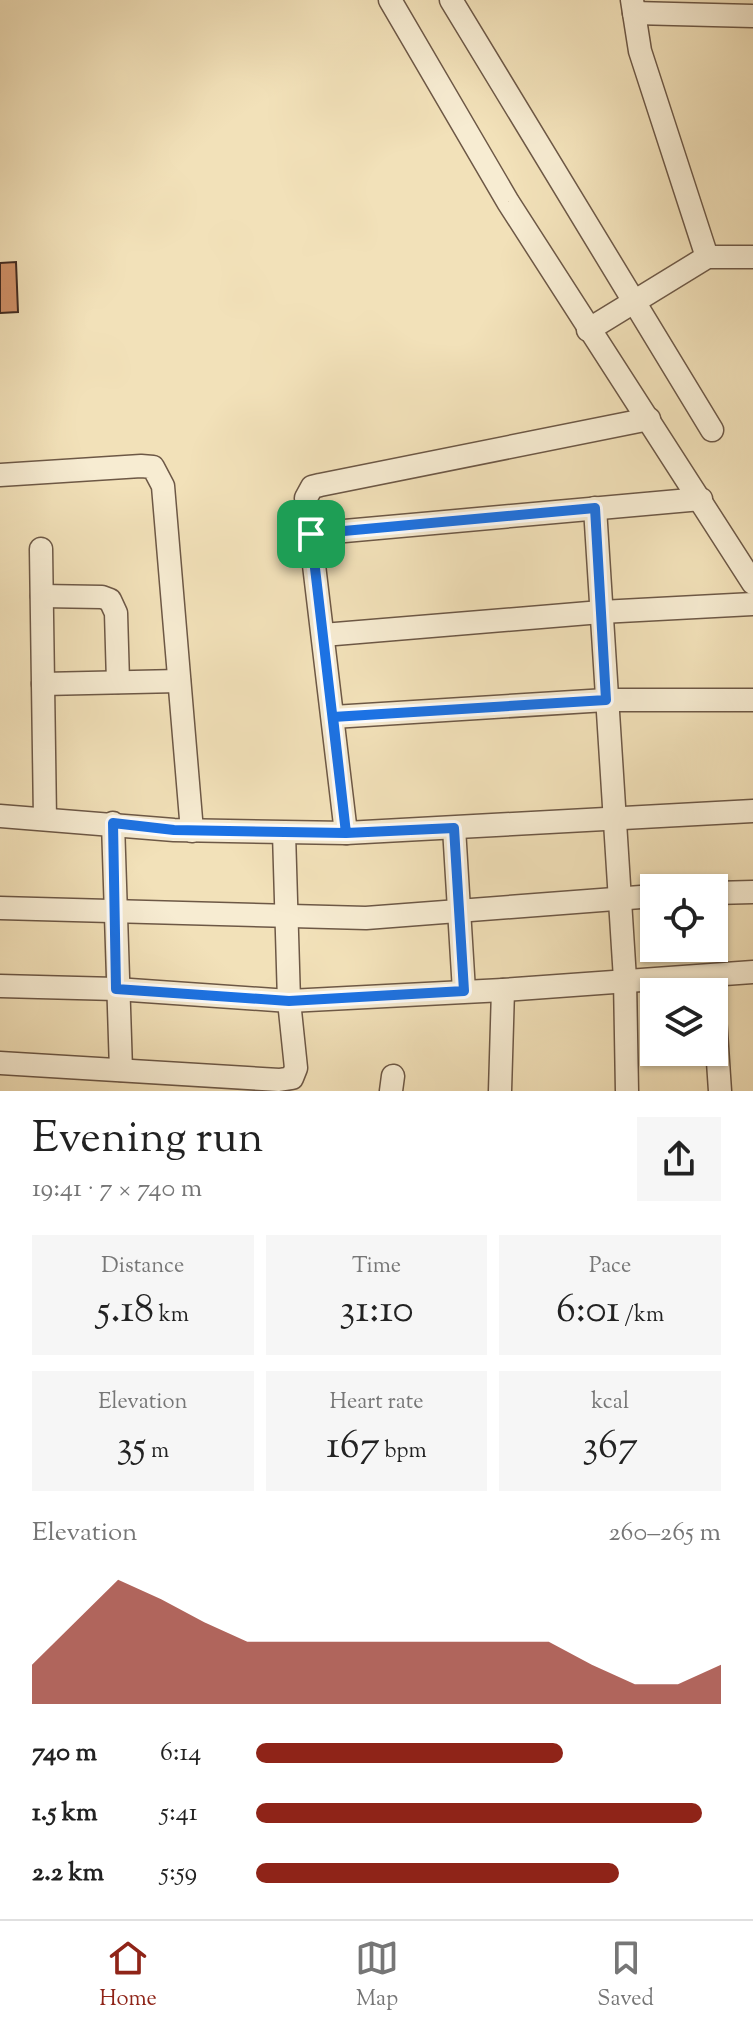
<!DOCTYPE html>
<html lang="en">
<head>
<meta charset="utf-8">
<style>
  body { margin:0; font-family:"Sorts Mill Goudy",serif; background:#f6f6f6; color:#222; height:100vh; display:flex; flex-direction:column; font-size:30px; white-space:nowrap }
  * { box-sizing:border-box; margin:0 }
  p { font-size:26px; color:#767676 }
  .icon { flex:none; width:44px; height:44px; fill:none; stroke:currentColor; stroke-width:2; stroke-linecap:round; stroke-linejoin:round }
  .map { position:relative; height:1091px; overflow:hidden }
  .drawer { display:flex; flex-direction:column; background:#fff; flex:1 }
  .drawer>* { flex:none }
  .buttons { position:absolute; left:640px; top:874px; display:grid; gap:16px }
  .buttons a { display:grid; place-items:center; width:88px; height:88px; border-radius:0px; background:#fff; box-shadow:0 2px 6px #0004; font-size:40px }
  .pin { position:absolute; display:grid; place-items:center; width:68px; height:68px; color:#fff; margin:-34px; border-radius:16px; box-shadow:0 4px 12px #0006 }
  .round { display:grid; place-items:center; flex:none; width:84px; height:84px; border-radius:0px; background:#f6f6f6 }
  .summary { display:flex; align-items:center; justify-content:space-between; height:136px; padding:0 32px }
  h1 { font-size:44px; font-weight:600; line-height:60px }
  .figures { display:grid; grid-template-columns:repeat(3,1fr); gap:12px; height:136px; padding:8px 32px }
  .figures div { display:grid; align-content:center; border-radius:0px; background:#f6f6f6; text-align:center }
  .figures b { font-size:40px; font-weight:600 }
  .figures small { font-size:22px; font-weight:400 }
  .figures p { font-size:22px }
  .chart { height:224px; padding:16px 32px }
  .chart p { display:flex; justify-content:space-between }
  .chart svg { width:100%; height:144px; margin-top:8px; fill:#8f2418; opacity:.7 }
  ul { padding:0 32px; list-style:none; font-size:26px }
  li { display:grid; grid-template-columns:128px 96px 1fr; align-items:center; height:60px }
  li i { height:20px; border-radius:10px; background:#8f2418 }
  .dock { display:flex; justify-content:space-around; align-items:center; height:112px; border-top:2px solid #e0e0e0; background:#fff; font-size:22px; color:#767676 }
  .dock a { display:grid; justify-items:center; gap:4px }
  .dock .on { color:#8f2418 }
  .map>svg:first-child { display:block }
</style>
</head>
<body>
<div class="map">
<svg width="753" height="1091" viewBox="0 0 753 1091">
  <rect width="100%" height="100%" fill="#f2e1b9"/>
  <filter id="stains"><feTurbulence type="fractalNoise" baseFrequency=".0025" numOctaves="4"/><feColorMatrix values="0 0 0 0 .2 0 0 0 0 .09 0 0 0 0 .02 0 0 0 .5 -.17"/></filter>
  <radialGradient id="worn" r=".72"><stop offset=".6" stop-color="#630" stop-opacity="0"/><stop offset="1" stop-color="#630" stop-opacity=".3"/></radialGradient>
  <!-- building -->
  <path fill="#d19269" stroke="#412a20" stroke-width="2" d="M16,262L18,312L0,313V263Z"/>
  <g fill="none" stroke-linecap="round" stroke-linejoin="round">
    <defs>
      <g id="street">
        <path d="M390,0L508,202L753,583"/>
        <path d="M451,0L712,430"/>
        <path d="M632,0L640,51L707,257"/>
        <path d="M634,13L753,16"/>
        <path d="M588,330L707,257H753"/>
        <path d="M0,475L141,466L153,467L163,486L192,831"/>
        <path d="M595,508L625,979L627,1091"/>
        <path d="M311,534L701,499"/>
        <path d="M41,549L45,819"/>
        <path d="M42,596L102,597L110,600L116,613L118,682"/>
        <path d="M323,635L601,612L753,604"/>
        <path d="M43,684L179,681"/>
        <path d="M333,717L606,700H753"/>
        <path d="M0,816L174,830L346,833L753,811"/>
        <path d="M113,823L121,1070"/>
        <path d="M454,828L464,991"/>
        <path d="M346,833L306,498L312,487L320,485L649,419"/>
        <path d="M714,893L753,892"/>
        <path d="M0,908L366,918L654,896"/>
        <path d="M0,986L116,989L289,1001L503,990L753,972"/>
        <path d="M714,1002L720,1091"/>
        <path d="M0,1063L279,1080L292,1078L296,1068L289,1001L284,833"/>
        <path d="M391,1091L393,1076"/>
        <path d="M500,1091L503,990"/>
      </g>
    </defs>
    <!-- street casing -->
    <use href="#street" stroke="#6d5846" stroke-width="25"/>
    <!-- street -->
    <use href="#street" stroke="#f7ecd2" stroke-width="22"/>
  </g>
  <g fill="none" stroke-linecap="round" stroke-linejoin="round">
    <defs>
      <path id="route" d="M311,534L346,833L174,830L113,823L116,989L289,1001L464,991L454,828L346,833L333,717L606,700L595,508L311,534"/>
    </defs>
    <!-- route casing -->
    <use href="#route" stroke="#fff" stroke-width="16"/>
    <!-- route -->
    <use href="#route" stroke="#1a73e8" stroke-width="10"/>
  </g>
  <rect width="100%" height="100%" filter="url(#stains)"/>
  <rect width="100%" height="100%" fill="url(#worn)"/>
</svg>
<div class="buttons">
<a><svg class="icon" aria-label="locate" viewBox="0 0 24 24"><circle cx="12" cy="12" r="6"/><path d="M12 2v4M12 18v4M2 12h4M18 12h4"/></svg></a>
<a><svg class="icon" aria-label="layers" viewBox="0 0 24 24"><path d="M12 4l9 5-9 5-9-5zM3 14l9 5 9-5"/></svg></a>
</div>
<div class="pin" style="left:311px;top:534px;background:#1e9e55"><svg class="icon" aria-label="arrive" viewBox="0 0 24 24"><path d="M6 21V4h12l-3 4 3 4H6"/></svg></div>
</div>
<section class="drawer">
<div class="summary"><div><h1>Evening run</h1><p>19:41 · 7 × 740 m</p></div><a class="round"><svg class="icon" aria-label="share" viewBox="0 0 24 24"><path d="M12 15V3M7 8l5-5 5 5M5 13v7h14v-7"/></svg></a></div>
<div class="figures">
<div><p>Distance</p><b>5.18<small> km</small></b></div>
<div><p>Time</p><b>31:10</b></div>
<div><p>Pace</p><b>6:01<small> /km</small></b></div>
</div>
<div class="figures">
<div><p>Elevation</p><b>35<small> m</small></b></div>
<div><p>Heart rate</p><b>167<small> bpm</small></b></div>
<div><p>kcal</p><b>367</b></div>
</div>
<div class="chart"><p><span>Elevation</span>260–265 m</p>
<svg viewBox="0 0 160 44" preserveAspectRatio="none"><path d="M0 44V32L10 19L20 6L30 12L40 19L50 25L60 25L70 25L80 25L90 25L100 25L110 25L120 25L130 32L140 38L150 38L160 32V44z"/></svg>
</div>
<ul>
<li><b>740 m</b>6:14<i style="width:66%"></i></li>
<li><b>1.5 km</b>5:41<i style="width:96%"></i></li>
<li><b>2.2 km</b>5:59<i style="width:78%"></i></li>
</ul>
</section>
<nav class="dock">
<a class="on"><svg class="icon" aria-label="home" viewBox="0 0 24 24"><path d="M3 11l9-7 9 7M6 9v11h12V9"/></svg>Home</a>
<a><svg class="icon" aria-label="map" viewBox="0 0 24 24"><path d="M3 6l6-2 6 2 6-2v14l-6 2-6-2-6 2zM9 4v14M15 6v14"/></svg>Map</a>
<a><svg class="icon" aria-label="saved" viewBox="0 0 24 24"><path d="M7 4h10v16l-5-4-5 4z"/></svg>Saved</a>
</nav>
</body>
</html>
